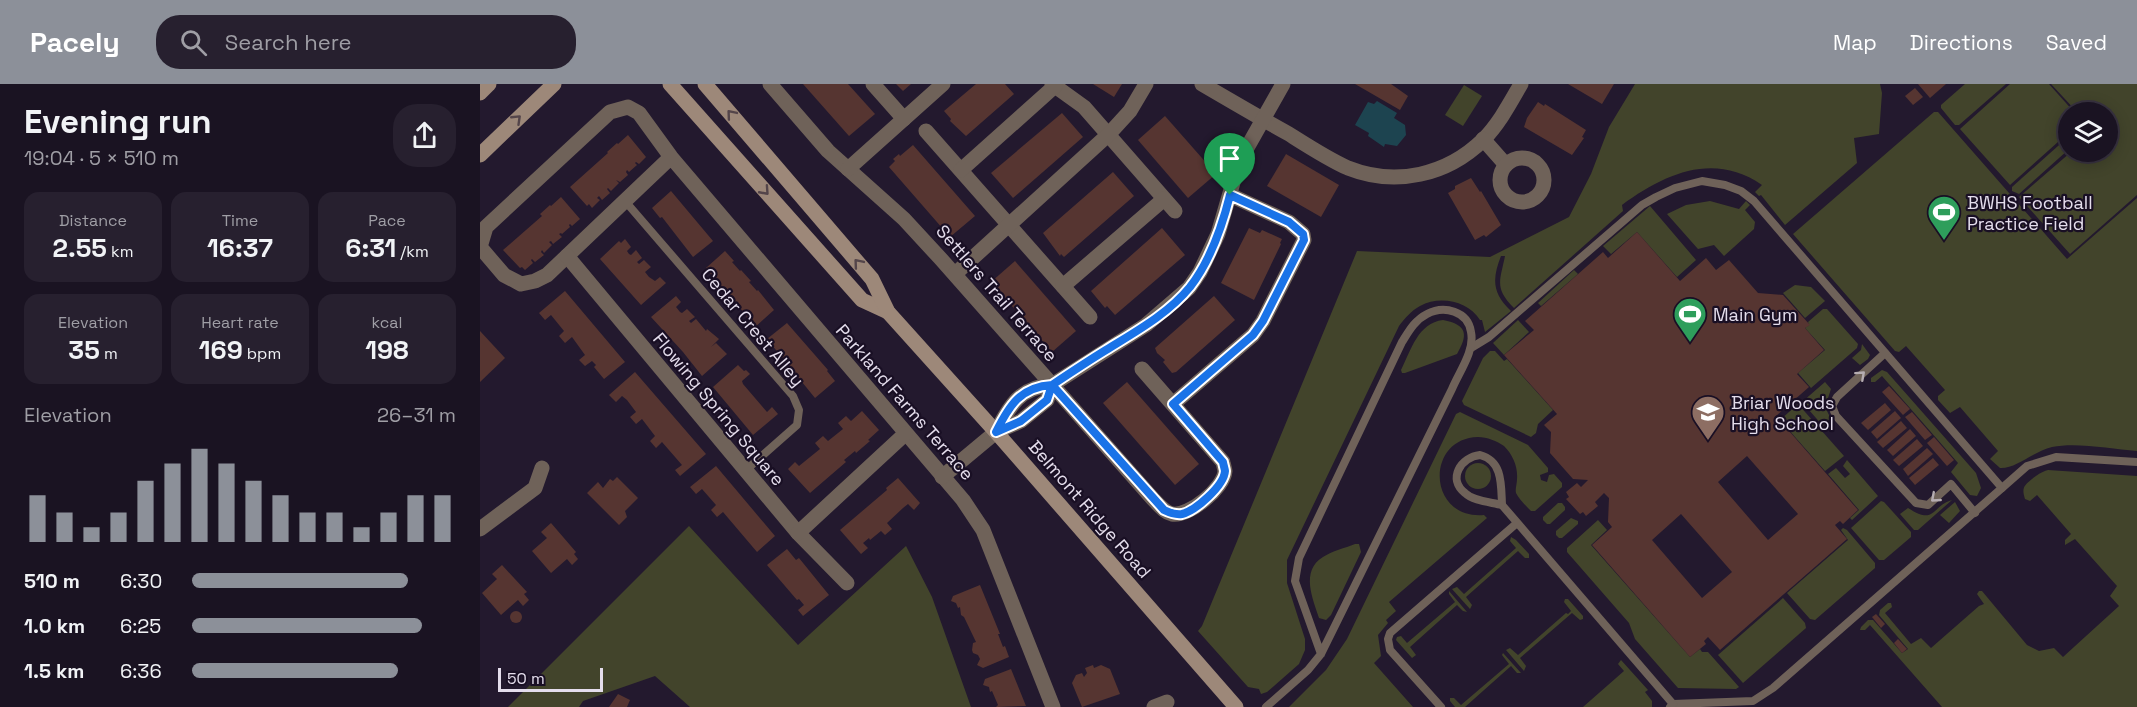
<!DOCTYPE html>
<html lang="en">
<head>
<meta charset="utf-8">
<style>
  body { margin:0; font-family:"Space Grotesk",sans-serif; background:#27202f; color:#f1f3f6; height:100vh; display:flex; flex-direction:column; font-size:22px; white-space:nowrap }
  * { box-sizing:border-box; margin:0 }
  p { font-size:20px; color:#9f9ea5 }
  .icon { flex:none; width:33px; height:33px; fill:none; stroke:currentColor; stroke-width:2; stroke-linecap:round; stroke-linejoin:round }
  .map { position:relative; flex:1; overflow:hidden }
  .side { display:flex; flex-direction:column; background:#1a1322; width:480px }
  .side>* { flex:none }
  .controls { position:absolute; left:1578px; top:18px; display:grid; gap:12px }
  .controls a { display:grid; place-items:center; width:60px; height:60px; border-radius:50%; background:#1a1322; box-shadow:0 3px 15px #0003,0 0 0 2px #383240; font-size:30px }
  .scale { position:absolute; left:18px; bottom:15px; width:105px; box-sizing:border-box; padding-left:6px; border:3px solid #e4ddec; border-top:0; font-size:16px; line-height:21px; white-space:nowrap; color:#e4ddec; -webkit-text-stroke:4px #190f24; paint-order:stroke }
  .pin { position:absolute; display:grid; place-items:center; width:51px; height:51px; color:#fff; margin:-62px -26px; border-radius:50% 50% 50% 0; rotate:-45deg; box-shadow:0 0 6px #0007 }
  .pin .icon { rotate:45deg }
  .round { display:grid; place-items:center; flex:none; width:63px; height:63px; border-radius:24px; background:#27202f }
  .headline { display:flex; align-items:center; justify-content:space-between; height:102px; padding:0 24px }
  h1 { font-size:33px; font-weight:700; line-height:45px }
  .metrics { display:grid; grid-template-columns:repeat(3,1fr); gap:9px; height:102px; padding:6px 24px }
  .metrics div { display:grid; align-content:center; border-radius:15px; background:#27202f; text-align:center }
  .metrics b { font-size:26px; font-weight:700 }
  .metrics small { font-size:16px; font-weight:400 }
  .metrics p { font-size:16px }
  .chart { height:168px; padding:12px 24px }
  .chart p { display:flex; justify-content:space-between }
  .chart svg { width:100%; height:108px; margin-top:6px; stroke:#8c9099; stroke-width:6 }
  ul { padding:0 24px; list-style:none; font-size:20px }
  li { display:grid; grid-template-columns:96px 72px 1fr; align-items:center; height:45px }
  li i { height:15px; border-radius:8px; background:#8c9099 }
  header { display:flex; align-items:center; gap:36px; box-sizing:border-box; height:84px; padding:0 30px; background:#8c9099; color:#fff }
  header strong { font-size:28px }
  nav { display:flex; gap:33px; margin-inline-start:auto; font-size:21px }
  .search { width:420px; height:54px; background:#27202f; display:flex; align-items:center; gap:15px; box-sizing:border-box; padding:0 21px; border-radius:24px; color:#9f9ea5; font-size:22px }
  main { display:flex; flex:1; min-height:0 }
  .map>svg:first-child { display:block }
</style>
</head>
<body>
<header>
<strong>Pacely</strong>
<div class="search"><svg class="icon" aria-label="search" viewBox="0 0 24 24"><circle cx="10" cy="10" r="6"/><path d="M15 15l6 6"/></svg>Search here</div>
<nav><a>Map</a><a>Directions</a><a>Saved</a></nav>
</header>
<main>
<section class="side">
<div class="headline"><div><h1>Evening run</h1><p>19:04 · 5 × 510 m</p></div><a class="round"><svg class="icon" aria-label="share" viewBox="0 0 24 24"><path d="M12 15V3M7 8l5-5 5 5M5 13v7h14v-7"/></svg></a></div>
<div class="metrics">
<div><p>Distance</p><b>2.55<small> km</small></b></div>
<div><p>Time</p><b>16:37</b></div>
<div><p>Pace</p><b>6:31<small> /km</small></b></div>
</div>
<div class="metrics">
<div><p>Elevation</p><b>35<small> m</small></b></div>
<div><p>Heart rate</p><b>169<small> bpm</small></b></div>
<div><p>kcal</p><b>198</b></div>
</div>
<div class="chart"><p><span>Elevation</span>26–31 m</p>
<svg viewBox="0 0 160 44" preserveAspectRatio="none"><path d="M5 44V25M15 44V32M25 44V38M35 44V32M45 44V19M55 44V12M65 44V6M75 44V12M85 44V19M95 44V25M105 44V32M115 44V32M125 44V38M135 44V32M145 44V25M155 44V25"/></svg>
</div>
<ul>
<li><b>510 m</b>6:30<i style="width:82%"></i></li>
<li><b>1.0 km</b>6:25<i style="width:87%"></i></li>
<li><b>1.5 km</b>6:36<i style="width:78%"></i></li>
</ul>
</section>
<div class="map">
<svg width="1657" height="623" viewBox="0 0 1657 623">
  <rect width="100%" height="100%" fill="#23192e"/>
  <!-- green -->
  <g fill="#42442b">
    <path d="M1155,0H1400L1402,9L1399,50L1374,54L1377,79L1305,141L1281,111L1279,112L1275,108L1282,101C1234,68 1186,89 1142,121L1143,127L1034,224C1014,204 1020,197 1025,172H1021C1012,195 1012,209 1031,227L1005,248L1002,236H1000C988,217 960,211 940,222C931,227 925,234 919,242L807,476V499L825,555V566L819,580L787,608L781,610L779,605L768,603L718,547L722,542L877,167L1010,173L1089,133L1111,90L1129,43Z"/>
    <path d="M1485,0H1526L1479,41H1475L1461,24V21Z"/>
    <path d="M1530,0H1569L1594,28H1588V49L1530,101L1480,45Z"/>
    <path d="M1571,0H1657V111L1590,170L1539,113L1591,68H1628V28H1597Z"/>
    <path d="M984,1L1002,12L983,42L965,31Z"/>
    <path d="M1454,28H1458L1587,175L1657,114V367C1631,365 1597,358 1572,363C1554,367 1536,385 1520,384L1510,375L1518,367L1480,323L1470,329L1458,316V312L1465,306L1426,262L1419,268L1415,267L1313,150Z"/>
    <path d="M1588,53V66L1539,110L1532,107V103Z"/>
    <path d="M1230,117L1259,125L1266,117L1270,121L1265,126L1275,138L1274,145L1244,172L1234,161L1218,165L1187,130L1206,121Z"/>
    <path d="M1170,122L1216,176L1197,193L1157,148L1131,170L1123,162Z"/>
    <path d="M1094,186L1098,190L1061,222L1058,219Z"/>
    <path d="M1315,201L1331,203L1345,217L1325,234L1303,209Z"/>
    <path d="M1343,225H1347L1378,260L1377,264L1331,304L1318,289L1345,266L1325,244L1329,241L1328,238Z"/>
    <path d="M963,236C988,241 988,251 977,270L925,289H922L921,286C931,266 938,239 963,236Z"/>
    <path d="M1038,236L1049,248L1024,271L1013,259Z"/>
    <path d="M1382,260L1390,271L1388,275L1380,281L1372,274L1381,266Z"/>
    <path d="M1010,267H1015L1024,277L1027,275L1073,326L1058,340L1056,349L1051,353L984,321L982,317L1003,274Z"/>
    <path d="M1402,286L1407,288L1496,389L1501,404L1497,412L1490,411L1471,388L1478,379L1402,292L1395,298H1391V294Z"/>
    <path d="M1345,298L1351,305L1345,323L1351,335L1343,342L1322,318Z"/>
    <path d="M1318,320L1364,372L1345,387L1300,336Z"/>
    <path d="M980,328L1048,361L1068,384V388L1060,391L1061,396L1067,398L1069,391L1074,390L1082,399V403L1055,427H1051C1046,422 1039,415 1036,409C1035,405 1037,400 1037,395C1038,383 1033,371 1024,362C1017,357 1007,353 998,353C945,354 947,436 1004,431L1007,434L909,518L916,527L906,536L908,539L898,551L901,572L894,579L933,623H809L846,586L867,555L976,330Z"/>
    <path d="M1367,376L1398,412L1372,436L1370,434L1379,426L1348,390L1356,384L1365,394L1370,390L1363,382Z"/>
    <circle cx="998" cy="392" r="13"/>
    <path d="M1568,386L1657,392V623H1462L1390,541L1385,546H1380L1381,543L1388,536H1393L1422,569L1428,565L1399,531L1400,526L1408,519H1411L1412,523L1405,529L1431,560L1441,554L1451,564L1499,522L1504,520L1497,510L1499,507H1502L1547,561L1559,567L1574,564L1583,573L1639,522L1630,512L1637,502L1595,455L1585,461V456L1591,450L1557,411L1550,417L1545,415C1541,403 1545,401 1552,395C1557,391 1561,388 1568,386Z"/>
    <path d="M1472,416L1438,446H1434L1420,430L1428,424C1456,442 1451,422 1472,416Z"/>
    <path d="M1401,417L1404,418L1431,448V453L1404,476H1399L1371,444Z"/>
    <path d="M1475,418L1480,427L1469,439L1460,431Z"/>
    <path d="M1078,419H1082L1085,423V426L1070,440H1067L1063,436V433Z"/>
    <path d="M1091,434L1098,437V440L1082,454H1079L1076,451V447Z"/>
    <path d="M1118,436L1127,446L1111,461L1210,573L1220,565L1222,568H1228L1259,603L1256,605L1198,604L1155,555L1149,539L1087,468V464Z"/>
    <path d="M209,442L318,561L426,462L452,513L491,623H210L175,592L103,617L99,623H28Z"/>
    <path d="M1363,444L1367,446L1395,479V484L1335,536L1330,535L1307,509L1368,456L1361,446Z"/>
    <path d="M1031,453L1036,456L1049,470V474H1045L1038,467L986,513L992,521L990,525L972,505L977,503L984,510L1036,464L1030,457Z"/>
    <path d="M875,460H879L881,468L851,531L846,536L839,534C833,515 820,487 843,473C852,467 865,464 875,460Z"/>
    <path d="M969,507L987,528L983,527L977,521L930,563L936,571L932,574L916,556L917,553L921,552L927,559L975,518L969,510Z"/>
    <path d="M1303,514L1325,539L1326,544L1263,599L1238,571Z"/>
    <path d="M1085,515H1088L1103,532V535L1100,536L1092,529L1040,574L1046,582L1044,587L1026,566L1030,564L1038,571L1086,529L1088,530L1091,527L1084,518Z"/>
    <path d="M1023,569L1041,589H1037L1031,582L985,623H975L970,617V614H974L981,621L1029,580L1022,571Z"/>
    <path d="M1141,576L1168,606L1165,608L1172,617V623H1103L1144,587L1138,580Z"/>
  </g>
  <!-- water -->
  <path fill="#1d4450" d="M897,17L917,29L914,34L925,41L926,51L917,62L905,60L904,63L888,52L889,49L875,41L888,18L894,20Z"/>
  <!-- building -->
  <g fill="#563531" fill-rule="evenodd">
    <path d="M323,0H368L395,30L369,52Z"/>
    <path d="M416,0H431L423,7Z"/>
    <path d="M496,0H525L534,10L486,52L470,37L471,35L464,27Z"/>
    <path d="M613,0H642L634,13Z"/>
    <path d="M875,0H911L928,12L920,26Z"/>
    <path d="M1088,0H1134L1122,20Z"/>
    <path d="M1438,0H1466L1450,14Z"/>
    <path d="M1435,4L1443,13L1433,21L1425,12Z"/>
    <path d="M1058,18L1064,22L1065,20L1106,46L1102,53L1104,54L1092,71L1044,43L1047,34Z"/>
    <path d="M582,29L603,53L533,114L511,89Z"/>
    <path d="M685,32L736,90L708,114L658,56Z"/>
    <path d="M148,51L166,73L159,80L156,78L155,79L157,81L149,88L147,86L146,88L148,91L140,98L136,96L139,99L131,107L128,104L127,105L130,109L122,116L119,112L117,114L120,116L112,124L109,120L107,122L90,103L128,69L127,68L137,59L138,60Z"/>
    <path d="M433,61L495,132L470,153L409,83L415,77L413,75L419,70L420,72Z"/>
    <path d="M806,70L859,101L841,133L787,102Z"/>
    <path d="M633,88L654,112L584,173L581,170L580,172L563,149Z"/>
    <path d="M991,94L1000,108L1001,107L1021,141L1006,153L1004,151L995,156L968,109L975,105V102Z"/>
    <path d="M191,107L233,157L213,173L182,133L180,134L172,124Z"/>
    <path d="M81,113L100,135L92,142L90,140L89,141L90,143L82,150L81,149L79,150L82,153L73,160L71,157L69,158L72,161L64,169L62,166L61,168L64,171L55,178L52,175L51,176L53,179L45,186L42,183L40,184L23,166L62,132L60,130L70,121L71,122Z"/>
    <path d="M682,144L705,171L635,231L627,222L625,224L611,207Z"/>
    <path d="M769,144L780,149L782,146L802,155L800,159L801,160L774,216L741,199Z"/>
    <path d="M1157,148L1200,197L1226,174L1236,186L1249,176L1278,209L1303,211L1330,241L1325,244L1344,266L1317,290L1329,303L1296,332L1378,426L1363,440L1360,437L1355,441L1367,455L1240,566L1228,553L1224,557L1226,560L1210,573L1112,461L1132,443L1128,438L1129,414L1124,409L1115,418L1118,422L1106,432L1103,428L1100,430L1086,415L1089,413L1086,408L1097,399L1101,403L1108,396L1093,395L1070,369L1071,348L1064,341L1077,330L1024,271L1054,246L1045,237L1123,168L1128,174ZM1267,372L1318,430L1288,456L1238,398ZM1201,430L1252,488L1222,514L1172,456Z"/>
    <path d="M145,155L151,163L147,167L149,170L151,171L156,166L162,174L157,178L159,180L164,176L171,183L165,188L169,193L175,197L180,193L186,199L161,221L120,175L139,157L141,159Z"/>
    <path d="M245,167L254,177L252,178L260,187L261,186L271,197L269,198L277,207L278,206L294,226L274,244L266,233L267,232L259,223L258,224L226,184Z"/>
    <path d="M535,177L596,247L572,268L511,198Z"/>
    <path d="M85,207L145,278L124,295L114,283L116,281L112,277L105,282L99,276L105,271L92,253L85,259L79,252L84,247L71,231L65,236L59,229Z"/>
    <path d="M196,212L201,218L196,223L200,228L202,229L207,225L215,233L209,237L211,239L216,235L226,247L227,245L239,255L231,263L236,259L247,270L222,292L203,268L171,233Z"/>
    <path d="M734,212L755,236L696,288L692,289L683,278L685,276L677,269L675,264Z"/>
    <path d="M307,239L348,286L347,287L355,297L335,314L287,255Z"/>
    <path d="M0,247L25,274L0,298Z"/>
    <path d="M258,281L264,287L266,286L270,290L262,297L263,300L287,328L292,323L298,330L273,351L233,303Z"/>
    <path d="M155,288L226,370L200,392L195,386L202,381L182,358L176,364L170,357L175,352L162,335L156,340L150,333L156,328L147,316L142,312L136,318L129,311Z"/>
    <path d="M647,298L719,380L695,401L623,319Z"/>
    <path d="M1409,302L1430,325L1423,331L1402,308Z"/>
    <path d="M1405,319L1411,326L1388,346L1381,339Z"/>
    <path d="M382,327L399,346L388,356L390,357L376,369L375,367L364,376L366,378L330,409L308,385L315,378L319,382L340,365L335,359L343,352L348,357L363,345L358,339L366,332L371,337Z"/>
    <path d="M1415,327L1421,334L1397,355L1391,348Z"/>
    <path d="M1432,328L1452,351L1445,356L1425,333Z"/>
    <path d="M1421,337L1427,344L1403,364L1397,358Z"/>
    <path d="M1430,345L1436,352L1413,372L1407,366Z"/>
    <path d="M1454,353L1474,376L1467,382L1447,359Z"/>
    <path d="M1437,355L1443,362L1419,382L1413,376Z"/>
    <path d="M1447,364L1453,370L1428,392L1423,385Z"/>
    <path d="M1453,374L1459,381L1435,401L1429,394Z"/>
    <path d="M236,382L295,452L277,468L243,428L237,433L231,426L236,421L222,405L216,410L210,403Z"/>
    <path d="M137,393L158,414L145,427L147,433L139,441L107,409L118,398L123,404L130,395L133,397Z"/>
    <path d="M418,394L440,419L434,426L428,420L423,424L407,439L412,445L405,451L401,447L390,456L389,454L383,459L388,464L381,470L360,446L407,406L406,404Z"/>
    <path d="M71,439L96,468L94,470L98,475L92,481L87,475L71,489L52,467L67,454L61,448Z"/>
    <path d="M307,465L316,476L319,474L349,511L323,532L318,526L324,521L319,515L317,516L287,481Z"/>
    <path d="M22,481L47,508L44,510L49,516L43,522L38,516L21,531L2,509L17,495L12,490Z"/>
    <path d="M500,501L520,550H518L523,563L525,562L529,573L503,584L497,581L500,575L498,571L493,569L492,566L493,559L496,558L484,533L481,531L480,523L478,524L476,519L471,517L473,512Z"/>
    <circle cx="36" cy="533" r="6"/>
    <path d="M1396,530L1405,540L1401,544L1392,533Z"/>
    <path d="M1418,555L1427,565L1422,569L1414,559Z"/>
    <path d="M613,581L614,584L621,581L630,585L640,610L602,623L592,599L596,591L602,589L604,593L607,589L605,584Z"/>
    <path d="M531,585L546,622L516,623L518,621L512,607L510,608L509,603L503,601L505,595Z"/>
    <path d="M138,610L150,616L147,623H129Z"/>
  </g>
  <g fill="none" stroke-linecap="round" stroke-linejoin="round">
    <!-- lane -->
    <g stroke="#6f6259" stroke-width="8">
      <path d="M145,117L313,312L319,326L317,341L265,387"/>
      <path d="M991,264L1009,253L1162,121L1176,113L1195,104L1222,97L1245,101L1261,107L1274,117L1522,404L1293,604L1273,617L1193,620L1190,623"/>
      <path d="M1405,269L1357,313L1352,322L1356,332L1436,419L1448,421L1471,400L1495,429"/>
      <path d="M1000,371C1023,377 1021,401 1022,421C1010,418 993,417 985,409C967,395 981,373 1000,371Z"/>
      <path d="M1522,404L1547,382L1576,373L1657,378"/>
      <path d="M1022,421L1193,620"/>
      <path d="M786,623L828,586L841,570L972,305C979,288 995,267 991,248C988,227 964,221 947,230C935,236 929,247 922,258L819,474L815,497L841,570"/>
      <path d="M961,623L910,566L908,555L910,549L1037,439"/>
    </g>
    <!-- street -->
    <g stroke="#6f6259" stroke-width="15">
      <path d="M290,0L348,67L424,135L460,174L673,415C679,421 684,428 692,430C709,433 744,404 745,387C745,386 743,379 743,378L662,285"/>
      <path d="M393,0L424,35"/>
      <path d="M572,0L604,23L695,127"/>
      <path d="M722,0C751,17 780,34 809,50C828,62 848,75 868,84C916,103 967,91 1003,56C1019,40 1030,19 1041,0"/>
      <path d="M446,47L610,233"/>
      <path d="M1003,55L1026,81"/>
      <path d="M191,73L67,191L55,197L41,200L24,191L0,163L6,143L130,28L148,23L159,29L191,73L483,416L503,446L573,623"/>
      <circle cx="1042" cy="96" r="22"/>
      <path d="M368,85L463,0"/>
      <path d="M481,86L575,2"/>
      <path d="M87,172L318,449L367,499"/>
      <path d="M475,190L629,50L650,27L666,0"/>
      <path d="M583,202L684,115"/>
      <path d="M693,320L773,251L783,237L824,156L823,150L809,138L750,111"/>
      <path d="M516,348C530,321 540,303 572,301L666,241L709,204L720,188L738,150L759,78L803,0"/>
      <path d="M462,393L516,348L541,337L567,316L572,301"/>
      <path d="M0,445L55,404L62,384"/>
      <path d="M318,449L425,350"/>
      <path d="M674,623L687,618"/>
    </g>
    <!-- secondary -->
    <g stroke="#9d8879" stroke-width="15">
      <path d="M190,0L382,216L408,228"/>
      <path d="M225,0L392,195L408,228L516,348L756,623"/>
      <path d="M0,9L9,0"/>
      <path d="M0,71L74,0"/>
    </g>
  </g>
  <!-- one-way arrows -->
  <defs><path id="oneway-chevron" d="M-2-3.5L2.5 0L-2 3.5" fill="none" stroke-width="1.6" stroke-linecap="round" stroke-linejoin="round" transform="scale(1.5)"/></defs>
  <g stroke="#54454a">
    <use href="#oneway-chevron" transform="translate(251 30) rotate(-130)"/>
    <use href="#oneway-chevron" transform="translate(37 35) rotate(-44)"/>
    <use href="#oneway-chevron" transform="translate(285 107) rotate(48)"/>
    <use href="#oneway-chevron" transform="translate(378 179) rotate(-130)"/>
  </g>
  <g stroke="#b5acb1">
    <use href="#oneway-chevron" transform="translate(1381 291) rotate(-42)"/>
    <use href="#oneway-chevron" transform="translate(1455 414) rotate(139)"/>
  </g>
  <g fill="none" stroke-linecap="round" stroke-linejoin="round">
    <defs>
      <path id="route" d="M750,111C742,143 731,176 710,203C688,230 655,248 626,266C608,277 590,289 572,301L567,316L541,337L516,348C529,322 540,303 572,301L684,426C690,429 695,431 702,430C715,427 744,402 745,387C745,386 743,379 743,378L693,320L773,251L783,237L824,156L823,150L809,138L750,111"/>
    </defs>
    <!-- route casing -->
    <use href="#route" stroke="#fff" stroke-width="12"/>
    <!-- route -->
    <use href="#route" stroke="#1a73e8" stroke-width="8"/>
  </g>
  <!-- icons -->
  <defs>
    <symbol id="stadium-pin" viewBox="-11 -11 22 30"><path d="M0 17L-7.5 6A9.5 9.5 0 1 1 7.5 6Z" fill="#2e9e5b" stroke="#190f24"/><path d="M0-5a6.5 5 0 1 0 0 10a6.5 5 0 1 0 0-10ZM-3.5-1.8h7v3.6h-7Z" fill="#fff"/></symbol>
    <symbol id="school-pin" viewBox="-11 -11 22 30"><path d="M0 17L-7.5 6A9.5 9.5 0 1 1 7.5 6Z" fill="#8d6e63" stroke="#190f24"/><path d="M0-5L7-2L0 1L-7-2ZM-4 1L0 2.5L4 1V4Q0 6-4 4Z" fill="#fff"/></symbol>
  </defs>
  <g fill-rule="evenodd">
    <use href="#stadium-pin" x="1445" y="109" width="38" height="52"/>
    <use href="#stadium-pin" x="1191" y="211" width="38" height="52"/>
    <use href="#school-pin" x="1209" y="309" width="38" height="52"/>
  </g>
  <g text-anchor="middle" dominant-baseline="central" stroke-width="4.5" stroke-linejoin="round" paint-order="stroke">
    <!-- poi labels -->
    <g font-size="18" fill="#e4ddec" stroke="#190f24" text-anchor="start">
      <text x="1487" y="118">BWHS Football<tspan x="1487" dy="21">Practice Field</tspan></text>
      <text x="1233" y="230">Main Gym</text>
      <text x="1251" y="318">Briar Woods<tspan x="1251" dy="21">High School</tspan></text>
    </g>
    <!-- street labels -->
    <g font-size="18" fill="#e4ddec" stroke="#190f24">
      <text transform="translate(517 209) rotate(49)">Settlers Trail Terrace</text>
      <text transform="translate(273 243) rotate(50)">Cedar Crest Alley</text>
      <text transform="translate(425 318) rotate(49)">Parkland Farms Terrace</text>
      <text transform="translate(239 325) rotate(50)">Flowing Spring Square</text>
      <text transform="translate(610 425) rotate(49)">Belmont Ridge Road</text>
    </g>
  </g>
</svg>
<div class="controls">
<a><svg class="icon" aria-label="layers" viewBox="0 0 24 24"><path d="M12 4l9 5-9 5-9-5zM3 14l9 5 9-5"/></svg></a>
</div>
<div class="scale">50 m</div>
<div class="pin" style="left:750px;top:111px;background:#1e9e55"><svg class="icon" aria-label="arrive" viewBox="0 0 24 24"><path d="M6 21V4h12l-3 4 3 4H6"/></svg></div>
</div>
</main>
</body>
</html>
